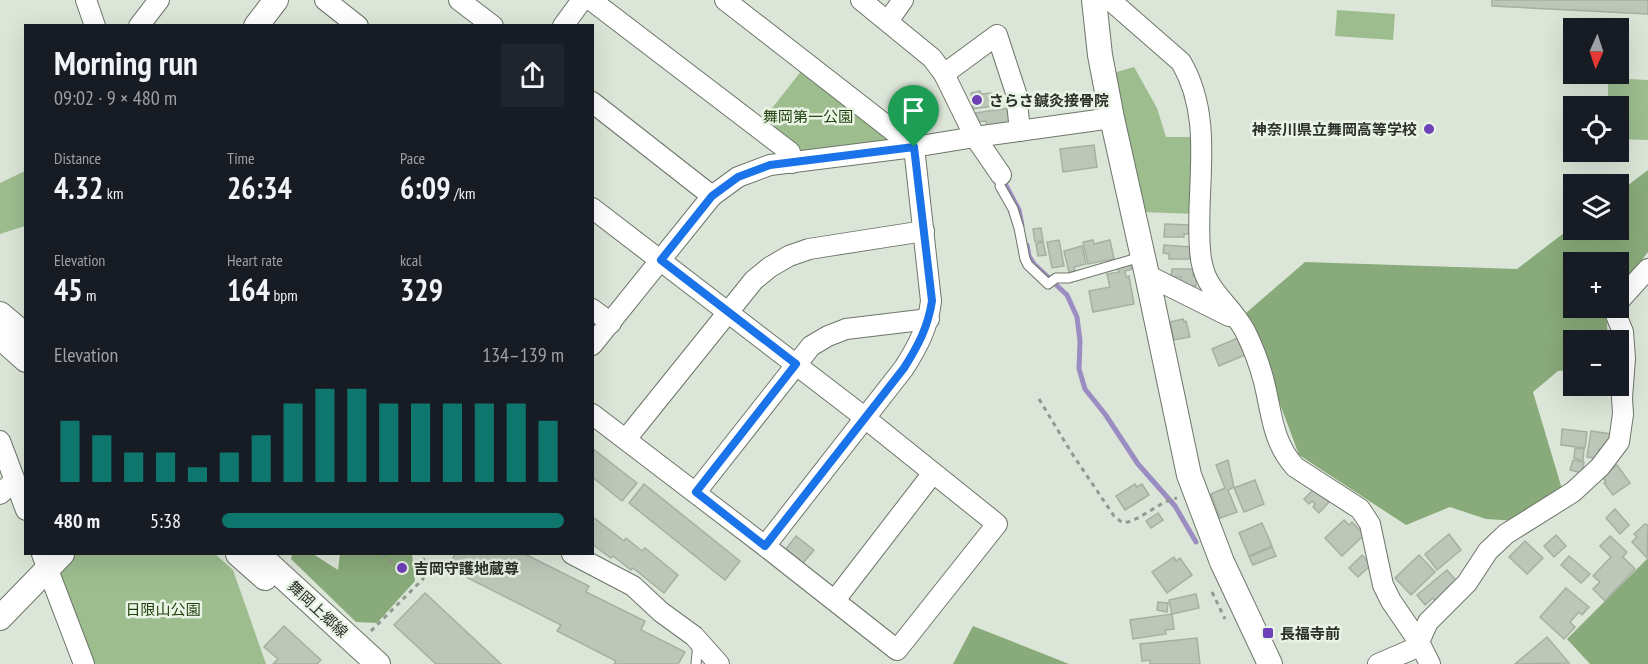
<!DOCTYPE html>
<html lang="en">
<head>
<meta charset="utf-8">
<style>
  body { margin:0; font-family:"PT Sans Narrow","Noto Sans JP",sans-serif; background:#20242c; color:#f1f3f6; height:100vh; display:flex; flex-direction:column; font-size:22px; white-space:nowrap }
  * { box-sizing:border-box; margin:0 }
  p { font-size:20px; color:#9ea1a6 }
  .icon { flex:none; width:33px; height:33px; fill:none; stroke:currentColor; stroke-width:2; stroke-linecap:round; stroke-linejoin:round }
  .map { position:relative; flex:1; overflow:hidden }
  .details { position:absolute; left:24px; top:24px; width:570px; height:531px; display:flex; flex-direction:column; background:#171b24; border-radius:0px; box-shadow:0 6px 24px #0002 }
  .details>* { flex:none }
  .needle { width:39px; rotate:183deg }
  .tools { position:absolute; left:1563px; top:18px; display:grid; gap:12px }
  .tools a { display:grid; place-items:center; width:66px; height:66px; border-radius:0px; background:#171b24; box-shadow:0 6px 24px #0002; font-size:30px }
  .pin { position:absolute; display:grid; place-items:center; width:51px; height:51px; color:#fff; margin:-62px -26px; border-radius:50% 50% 50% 0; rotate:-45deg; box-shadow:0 0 6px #0007 }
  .pin .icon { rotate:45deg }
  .round { display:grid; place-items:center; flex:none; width:63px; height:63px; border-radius:0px; background:#20242c }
  .headline { display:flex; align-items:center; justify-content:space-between; height:102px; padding:0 30px }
  h1 { font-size:33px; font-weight:800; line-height:45px }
  .figures { display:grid; grid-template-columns:repeat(3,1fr); gap:9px; height:102px; padding:6px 30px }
  .figures div { display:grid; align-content:center }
  .figures b { font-size:30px; font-weight:800 }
  .figures small { font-size:16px; font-weight:400 }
  .figures p { font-size:16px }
  .chart { height:168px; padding:12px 30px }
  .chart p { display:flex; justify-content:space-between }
  .chart svg { width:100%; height:108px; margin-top:6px; stroke:#0f766e; stroke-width:6 }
  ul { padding:0 30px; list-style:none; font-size:20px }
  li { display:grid; grid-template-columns:96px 72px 1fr; align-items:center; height:45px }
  li i { height:15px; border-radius:8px; background:#0f766e }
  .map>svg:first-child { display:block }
</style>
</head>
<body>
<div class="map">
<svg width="1648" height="664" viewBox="0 0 1648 664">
  <rect width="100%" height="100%" fill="#dce6d8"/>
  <!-- green -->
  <g fill="#9dbd8f">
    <path d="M1337,10L1395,14L1393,40L1335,36Z"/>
    <path d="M1134,67L1157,108L1166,137H1197L1195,214L1142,212L1113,73Z"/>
    <path d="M802,70L893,141L802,151L762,121Z"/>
    <path d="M1608,78L1648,80V140L1619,139L1618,106H1608Z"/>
    <path d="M25,171V226L0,234V183Z"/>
    <path d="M75,554H215L233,570L266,664H92L60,580L63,566Z"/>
  </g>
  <!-- forest -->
  <g fill="#89aa7a">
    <path d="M1648,170V252L1619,289L1618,262H1574V308H1606L1608,340H1574L1573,370L1558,371L1533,392L1562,489L1518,521L1486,519L1450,507L1406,525L1299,455L1246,313L1305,262L1517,269L1573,226L1574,230H1618L1619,192Z"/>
    <path d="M292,554H313L338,570L340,554H412L415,581L377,623L356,622L291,559Z"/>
    <path d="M1648,558V664H1590L1567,639Z"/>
    <path d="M973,626L1069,664H953Z"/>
  </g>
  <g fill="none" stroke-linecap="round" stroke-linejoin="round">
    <!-- stream -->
    <g stroke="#9b8dc1" stroke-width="5">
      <path d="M1002,178L1019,210L1022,225"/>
      <path d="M1027,245L1029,256L1034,264L1067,295L1077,317L1080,341L1079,369L1085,389L1105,414L1138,464L1175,506L1196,542"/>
    </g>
  </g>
  <!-- building -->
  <g fill="#bdc7b9" stroke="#a6b0a2" stroke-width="1.5">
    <path d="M1492,0H1648V14L1492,6Z"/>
    <path d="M980,91L981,94L991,93L992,106L973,109L971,93Z"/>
    <path d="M1009,108L1010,123H1005V125L987,127L986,121L977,122L976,113Z"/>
    <path d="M1094,145L1097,167L1063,172L1060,149Z"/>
    <path d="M1165,224L1190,225V234H1184V237H1164Z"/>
    <path d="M1041,228L1043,241L1035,242L1033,229Z"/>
    <path d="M1059,240L1064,266L1052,268L1047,242Z"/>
    <path d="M1093,240L1094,244L1110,240L1114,259L1088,264L1083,242Z"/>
    <path d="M1043,242L1046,255L1038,256L1036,244Z"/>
    <path d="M1164,245L1190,247V259H1169V254L1163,253Z"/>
    <path d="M1082,246L1086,264L1074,267L1075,271L1069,272L1064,251Z"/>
    <path d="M1130,264L1132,269L1125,271L1126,277L1129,276L1134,304L1093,312L1089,291L1110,287L1107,274L1119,272L1118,268Z"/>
    <path d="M1172,269H1193V276H1196V286H1180L1181,277H1171Z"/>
    <path d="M1183,319L1184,322L1186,321L1190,337L1174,340L1170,322Z"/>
    <path d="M1240,337L1247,354L1219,366L1212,349Z"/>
    <path d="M1562,429L1587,432L1585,448L1561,445Z"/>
    <path d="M1591,431L1611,434L1608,450L1599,449L1598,459L1587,457Z"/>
    <path d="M592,448L637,483L622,501L592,477Z"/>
    <path d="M1575,448L1584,449L1583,461L1574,458Z"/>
    <path d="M1228,460L1234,487L1228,490L1237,512L1220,518L1211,494L1225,488L1216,465Z"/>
    <path d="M1573,460L1584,462L1582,473L1570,470Z"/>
    <path d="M1617,465L1630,483L1613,495L1604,483L1606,482L1602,476Z"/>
    <path d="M1255,480L1264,504L1244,512L1234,488Z"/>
    <path d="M644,484L740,561L725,580L629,503Z"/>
    <path d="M1135,484L1137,487L1142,484L1149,495L1125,510L1116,496Z"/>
    <path d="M1314,489L1329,502L1319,513L1313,507L1315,504L1312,501L1309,504L1304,499Z"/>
    <path d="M1615,509L1629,525L1620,534L1606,518Z"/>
    <path d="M1158,513L1163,520L1151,528L1146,521Z"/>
    <path d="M593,517L624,541L626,538L642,551L645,548L678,575L664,593L633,568L631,570L613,556L611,558L592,544Z"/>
    <path d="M1344,520L1349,525L1352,522L1364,535L1342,556L1325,538Z"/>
    <path d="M1262,523L1272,546L1249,556L1239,533Z"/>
    <path d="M1645,524L1648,525L1647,558L1632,542L1637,537L1634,534Z"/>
    <path d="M1449,534L1461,550L1437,570L1425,554Z"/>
    <path d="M1556,535L1566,546L1554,557L1544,546Z"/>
    <path d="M796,536L814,550L803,563L786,549Z"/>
    <path d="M1610,536L1627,552L1623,557L1635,569L1605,601L1593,589L1600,582L1593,576L1611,557L1600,546Z"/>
    <path d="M1525,541L1543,558L1527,574L1509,557Z"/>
    <path d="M1272,547L1276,556L1253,565L1249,557Z"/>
    <path d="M455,554H525L589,586L586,592L645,621L641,630L685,652L678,664H614L616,661L557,631L561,625L448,568Z"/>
    <path d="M1362,555L1371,565L1358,577L1349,568Z"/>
    <path d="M1419,555L1435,572L1411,595L1395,578Z"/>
    <path d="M1569,556L1590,574L1581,583L1561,565Z"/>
    <path d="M1174,557L1176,561L1180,558L1192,575L1167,593L1152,572Z"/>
    <path d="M1447,570L1459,584L1437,603L1433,598L1425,605L1417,595Z"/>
    <path d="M1566,588L1589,607L1582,615L1579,612L1570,622L1575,627L1564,639L1540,617Z"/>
    <path d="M425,593L501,664H436L394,625Z"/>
    <path d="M1196,594L1199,608L1172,614L1169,600Z"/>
    <path d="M1158,602L1168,603L1167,612L1157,610Z"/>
    <path d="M1172,614L1174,629L1165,630L1166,634L1133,639L1130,620Z"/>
    <path d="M284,626L321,660L317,664H273L278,659L264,647Z"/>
    <path d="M1547,637L1569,663L1515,664Z"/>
    <path d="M1197,638L1200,664H1150V660L1142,661L1140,644Z"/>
  </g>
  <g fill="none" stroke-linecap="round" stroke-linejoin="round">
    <defs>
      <g id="service">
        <path d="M1000,186L1013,209L1019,228L1025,259L1028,265L1048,284L1056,278H1069L1141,257"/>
        <path d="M696,664L698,642"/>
      </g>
      <g id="minor">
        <path d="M86,0L95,26"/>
        <path d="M325,0L358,26"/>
        <path d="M459,0L493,26"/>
        <path d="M591,0L790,152L792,163"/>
        <path d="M725,0L914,147L931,301C928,327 918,346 904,368L765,546"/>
        <path d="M861,0L932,58L944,74L975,137L1001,175"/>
        <path d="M1110,0L1181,62C1215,120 1195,186 1200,249C1202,292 1228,299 1245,331C1252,345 1259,363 1263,378C1272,411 1271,440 1295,467L1360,509L1370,524L1383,585L1391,601L1419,642L1430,664"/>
        <path d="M888,21L903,0"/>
        <path d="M139,26L159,0"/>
        <path d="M563,26L582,0"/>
        <path d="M944,74L997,35L1016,93L1020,131"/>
        <path d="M592,102L712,196"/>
        <path d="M592,208L855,410L997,524L897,650L765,546L592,414"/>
        <path d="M1147,275L1229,316"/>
        <path d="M1618,302L1648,269"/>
        <path d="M592,309L611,323"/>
        <path d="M592,345L712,196L738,177L770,165L914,147L975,137L1112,118"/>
        <path d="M626,439L754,280L770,267L789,256L809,249L924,231"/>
        <path d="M0,441L26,510"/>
        <path d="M696,492L811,346L828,336L846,329L929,319"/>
        <path d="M0,494L14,481"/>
        <path d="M42,554L84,664"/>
        <path d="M572,554L633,586L661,612L694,636L719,664"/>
        <path d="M835,600L933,473"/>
        <path d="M1378,664L1413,649L1419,642L1428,622L1467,583L1488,551L1506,534L1573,492L1600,467L1619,442L1623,414L1622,398L1625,358L1623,332L1616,315V308"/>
      </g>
      <g id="tertiary">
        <path d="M1094,0L1100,55L1112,118L1147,275L1189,475L1222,562L1270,664"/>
        <path d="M256,26L276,0"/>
        <path d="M0,314L26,336"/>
        <path d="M0,337L26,360"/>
        <path d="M238,554L265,578"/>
        <path d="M258,554L378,664"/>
        <path d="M0,618L62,554"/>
      </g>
    </defs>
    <!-- service casing -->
    <use href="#service" stroke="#6d7669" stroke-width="11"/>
    <!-- minor casing -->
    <use href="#minor" stroke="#6d7669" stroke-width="22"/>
    <!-- tertiary casing -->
    <use href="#tertiary" stroke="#6d7669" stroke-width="26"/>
    <!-- path -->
    <g stroke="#92998f" stroke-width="3" stroke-dasharray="4.5 4.5" stroke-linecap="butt">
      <path d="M1039,399L1071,452L1114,516C1117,518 1119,521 1122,522C1133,526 1161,500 1177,498"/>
      <path d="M381,554L399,566"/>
      <path d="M1212,592L1225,619"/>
      <path d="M371,631L423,579L424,560L420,554"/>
    </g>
    <!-- service -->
    <use href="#service" stroke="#fff" stroke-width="9"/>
    <!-- minor -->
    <use href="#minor" stroke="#fff" stroke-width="20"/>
    <!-- tertiary -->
    <use href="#tertiary" stroke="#fff" stroke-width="24"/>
  </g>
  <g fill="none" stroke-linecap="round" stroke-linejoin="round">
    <defs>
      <path id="route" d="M914,147L932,301C928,327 918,346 904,368L765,546L696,492L796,364L661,260L712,196L738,177L770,165Z"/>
    </defs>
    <!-- route casing -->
    <use href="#route" stroke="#fff" stroke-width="12"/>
    <!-- route -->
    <use href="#route" stroke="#1a73e8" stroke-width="8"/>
  </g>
  <!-- markers -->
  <g fill="#6e41b9" stroke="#e9f4e5" stroke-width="2">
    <circle cx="977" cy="100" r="6"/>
    <circle cx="1429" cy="129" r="6"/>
    <circle cx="402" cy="568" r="6"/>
    <rect x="1262" y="627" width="12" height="12" rx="3"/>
  </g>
  <g text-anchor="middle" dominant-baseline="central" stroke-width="5" stroke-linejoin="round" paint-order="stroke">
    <!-- poi labels -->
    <g font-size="15" font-weight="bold" fill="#2c2f2a" stroke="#e9f4e5" text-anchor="start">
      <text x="989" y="100">さらさ鍼灸接骨院</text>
      <text x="1417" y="129" text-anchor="end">神奈川県立舞岡高等学校</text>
      <text x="414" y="568">吉岡守護地蔵尊</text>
      <text x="1280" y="633">長福寺前</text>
    </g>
    <!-- park labels -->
    <g font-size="15" fill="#22420f" stroke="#e9f4e5">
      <text x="808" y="116">舞岡第一公園</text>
      <text x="163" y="609">日限山公園</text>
    </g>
    <!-- street labels -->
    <g font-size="15" fill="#2c2f2a" stroke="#e9f4e5">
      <text transform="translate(318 609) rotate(43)">舞岡上郷線</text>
    </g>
  </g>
</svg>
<div class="tools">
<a><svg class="needle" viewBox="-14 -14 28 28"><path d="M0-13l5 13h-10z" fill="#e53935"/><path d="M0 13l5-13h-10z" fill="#9ea1a6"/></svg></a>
<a><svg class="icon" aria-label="locate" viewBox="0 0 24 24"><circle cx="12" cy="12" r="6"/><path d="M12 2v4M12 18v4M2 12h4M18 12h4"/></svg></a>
<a><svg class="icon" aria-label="layers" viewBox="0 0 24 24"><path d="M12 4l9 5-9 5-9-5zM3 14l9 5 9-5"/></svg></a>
<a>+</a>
<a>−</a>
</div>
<div class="pin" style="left:914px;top:147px;background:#1e9e55"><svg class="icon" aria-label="arrive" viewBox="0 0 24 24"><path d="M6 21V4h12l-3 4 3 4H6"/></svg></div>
<section class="details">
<div class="headline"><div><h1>Morning run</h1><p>09:02 · 9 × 480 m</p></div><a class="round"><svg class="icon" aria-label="share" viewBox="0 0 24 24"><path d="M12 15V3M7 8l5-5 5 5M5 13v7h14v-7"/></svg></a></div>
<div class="figures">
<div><p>Distance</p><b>4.32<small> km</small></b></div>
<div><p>Time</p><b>26:34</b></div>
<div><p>Pace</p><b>6:09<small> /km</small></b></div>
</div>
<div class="figures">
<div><p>Elevation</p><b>45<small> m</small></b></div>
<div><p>Heart rate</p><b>164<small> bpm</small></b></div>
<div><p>kcal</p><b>329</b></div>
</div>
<div class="chart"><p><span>Elevation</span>134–139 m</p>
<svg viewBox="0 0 160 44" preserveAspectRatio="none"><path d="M5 44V19M15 44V25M25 44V32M35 44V32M45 44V38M55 44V32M65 44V25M75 44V12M85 44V6M95 44V6M105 44V12M115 44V12M125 44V12M135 44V12M145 44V12M155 44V19"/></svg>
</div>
<ul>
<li><b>480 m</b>5:38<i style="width:100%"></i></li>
</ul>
</section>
</div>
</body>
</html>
